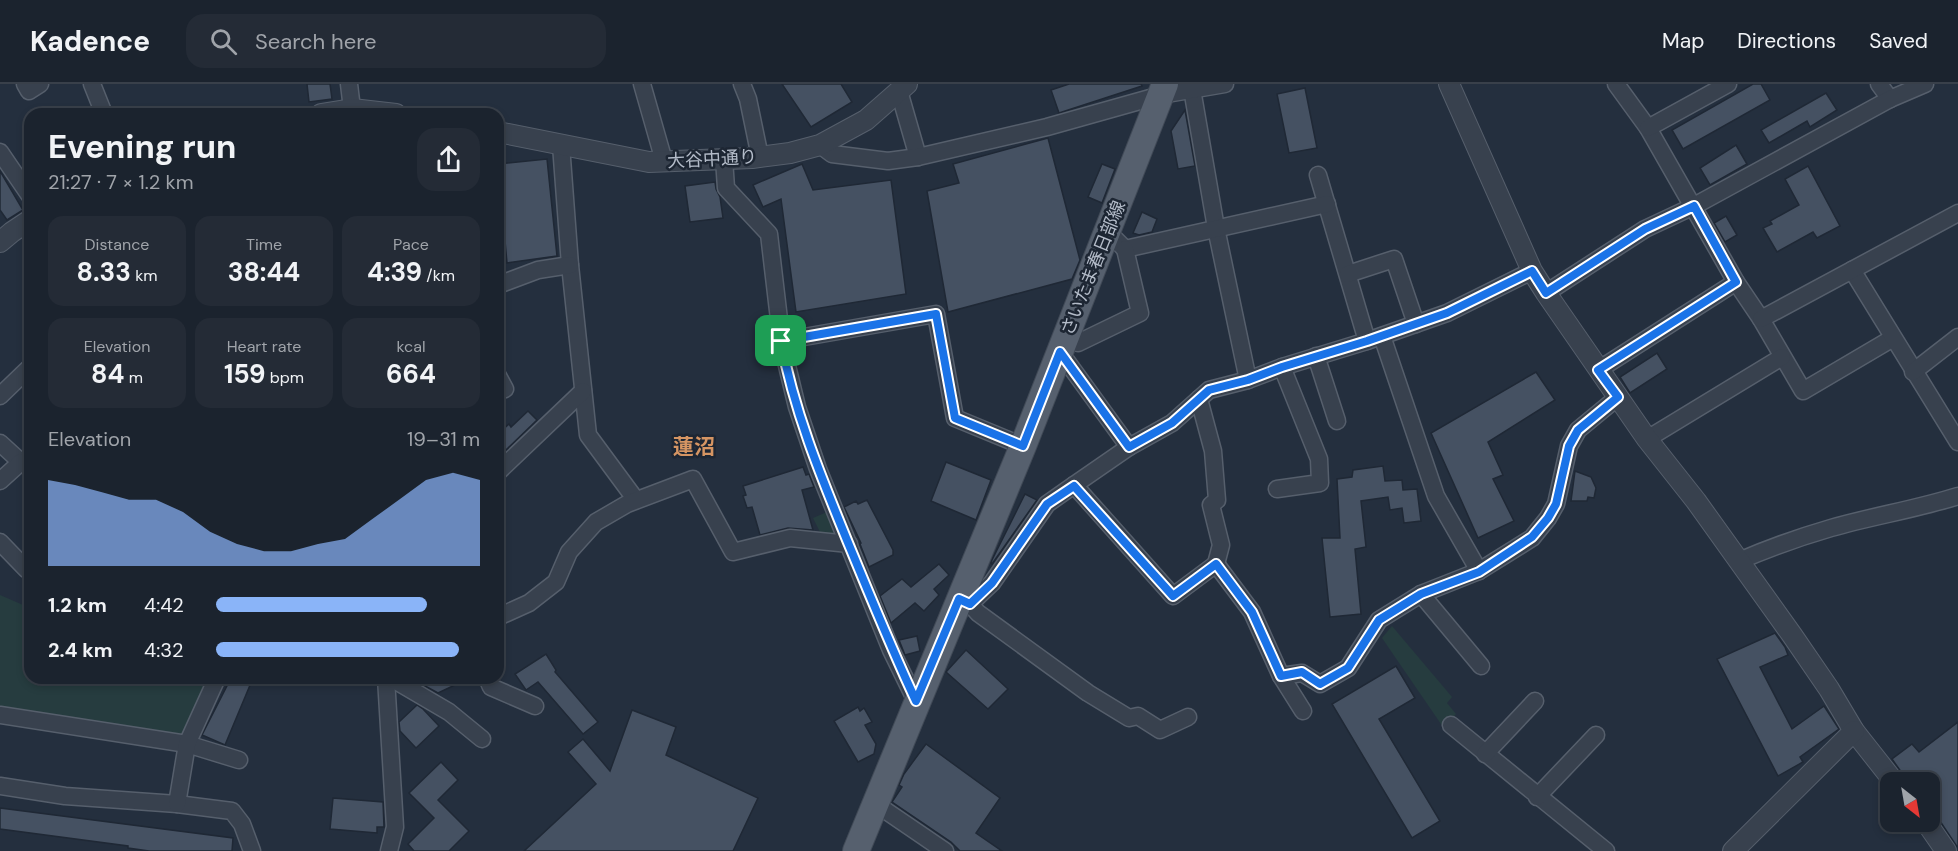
<!DOCTYPE html>
<html lang="en">
<head>
<meta charset="utf-8">
<style>
  body { margin:0; font-family:"DM Sans","Noto Sans JP",sans-serif; background:#242b36; color:#f1f3f6; height:100vh; display:flex; flex-direction:column; font-size:22px; white-space:nowrap }
  * { box-sizing:border-box; margin:0 }
  p { font-size:20px; color:#a0a4aa }
  .icon { flex:none; width:33px; height:33px; fill:none; stroke:currentColor; stroke-width:2; stroke-linecap:round; stroke-linejoin:round }
  .map { position:relative; flex:1; overflow:hidden }
  .details { position:absolute; left:24px; top:24px; width:480px; height:576px; display:flex; flex-direction:column; background:#1b232e; border-radius:18px; box-shadow:0 3px 9px #0003,0 0 0 2px #39404a }
  .details>* { flex:none }
  .needle { width:39px; rotate:149deg }
  .controls { position:absolute; left:1880px; top:688px; display:grid; gap:12px }
  .controls a { display:grid; place-items:center; width:60px; height:60px; border-radius:12px; background:#1b232e; box-shadow:0 3px 9px #0003,0 0 0 2px #39404a; font-size:30px }
  .pin { position:absolute; display:grid; place-items:center; width:51px; height:51px; color:#fff; margin:-26px; border-radius:12px; box-shadow:0 3px 9px #0006 }
  .round { display:grid; place-items:center; flex:none; width:63px; height:63px; border-radius:18px; background:#242b36 }
  .summary { display:flex; align-items:center; justify-content:space-between; height:102px; padding:0 24px }
  h1 { font-size:33px; font-weight:700; line-height:45px }
  .metrics { display:grid; grid-template-columns:repeat(3,1fr); gap:9px; height:102px; padding:6px 24px }
  .metrics div { display:grid; align-content:center; border-radius:15px; background:#242b36; text-align:center }
  .metrics b { font-size:26px; font-weight:700 }
  .metrics small { font-size:16px; font-weight:400 }
  .metrics p { font-size:16px }
  .chart { height:168px; padding:12px 24px }
  .chart p { display:flex; justify-content:space-between }
  .chart svg { width:100%; height:108px; margin-top:6px; fill:#8ab4f8; opacity:.7 }
  ul { padding:0 24px; list-style:none; font-size:20px }
  li { display:grid; grid-template-columns:96px 72px 1fr; align-items:center; height:45px }
  li i { height:15px; border-radius:8px; background:#8ab4f8 }
  header { display:flex; align-items:center; gap:36px; box-sizing:border-box; height:84px; padding:0 30px; background:#1b232e; border-bottom:2px solid #39404a }
  header strong { font-size:28px }
  nav { display:flex; gap:33px; margin-inline-start:auto; font-size:21px }
  .search { width:420px; height:54px; background:#242b36; display:flex; align-items:center; gap:15px; box-sizing:border-box; padding:0 21px; border-radius:18px; color:#a0a4aa; font-size:22px }
  .map>svg:first-child { display:block }
</style>
</head>
<body>
<header>
<strong>Kadence</strong>
<div class="search"><svg class="icon" aria-label="search" viewBox="0 0 24 24"><circle cx="10" cy="10" r="6"/><path d="M15 15l6 6"/></svg>Search here</div>
<nav><a>Map</a><a>Directions</a><a>Saved</a></nav>
</header>
<div class="map">
<svg width="1958" height="767" viewBox="0 0 1958 767">
  <rect width="100%" height="100%" fill="#242f3e"/>
  <!-- green -->
  <g fill="#263c3f">
    <path d="M827,428L841,455L822,452L813,434Z"/>
    <path d="M0,511L30,524V594H190L209,602L186,656L105,638L33,633L0,628Z"/>
    <path d="M1392,542L1452,613L1447,619L1456,630L1443,643L1382,554Z"/>
  </g>
  <!-- building -->
  <g fill="#455162" stroke="#1f2835" stroke-width="1.5">
    <path d="M307,0H330L332,15L309,18Z"/>
    <path d="M782,0H841L852,18L811,43Z"/>
    <path d="M1069,0H1141L1142,2L1059,29L1051,6Z"/>
    <path d="M1753,0H1761L1770,16L1683,65L1672,46Z"/>
    <path d="M1305,4L1317,64L1289,69L1277,10Z"/>
    <path d="M1826,9L1837,26L1810,43L1807,37L1802,40L1769,59L1761,46Z"/>
    <path d="M1185,26L1195,82L1178,85L1171,47Z"/>
    <path d="M1048,54L1080,176L1072,195L948,228L927,107L959,99L953,80Z"/>
    <path d="M1736,61L1747,80L1710,101L1700,84Z"/>
    <path d="M547,75L557,172L507,179L498,80Z"/>
    <path d="M802,80L813,106L891,96L906,210L796,228L781,115L763,123L753,101Z"/>
    <path d="M1102,80L1115,85L1102,119L1088,113Z"/>
    <path d="M1808,82L1840,142L1817,154L1813,148L1777,168L1763,144L1772,140L1770,137L1799,121L1785,95Z"/>
    <path d="M0,87L23,126L7,136L0,126Z"/>
    <path d="M715,98L716,105L720,113L723,134L690,138L685,102Z"/>
    <path d="M1142,128L1157,135L1152,148L1139,151L1133,149Z"/>
    <path d="M1726,132L1737,151L1725,158L1714,139Z"/>
    <path d="M1657,269L1667,285L1630,309L1620,293Z"/>
    <path d="M1536,288L1555,316L1488,358L1503,391L1493,395L1514,437L1478,454L1431,349Z"/>
    <path d="M528,327L537,336L505,367L504,365L498,370V350L509,340L511,343Z"/>
    <path d="M946,378L991,396L976,436L931,417Z"/>
    <path d="M1383,382L1385,397L1402,396L1403,406L1417,405L1421,437L1404,439L1402,424L1390,426L1388,413L1361,417L1366,463L1355,465L1361,530L1330,533L1322,454H1340L1337,395L1352,393L1353,386Z"/>
    <path d="M803,383L806,391L809,390L814,403L802,406L813,446L788,444L760,451L752,423L747,424L743,412L746,411L743,402Z"/>
    <path d="M1575,387L1591,393L1596,404L1594,414L1588,413L1587,417H1571Z"/>
    <path d="M1025,410L1037,416L992,480L991,479L992,476Z"/>
    <path d="M867,416L893,466V471L869,483L860,460L861,459L844,423L856,417L858,420Z"/>
    <path d="M939,480L949,491L934,505L939,511L924,527L915,519L891,539L880,512L902,495L911,503Z"/>
    <path d="M1775,549L1785,563L1788,571L1760,583L1792,645L1824,622L1839,645L1800,673L1803,678L1778,692L1717,575Z"/>
    <path d="M917,552L920,567L905,571L899,556Z"/>
    <path d="M966,566L1008,605L988,625L946,588Z"/>
    <path d="M546,570L556,586L555,588L598,638L583,650L538,598L526,606L515,590Z"/>
    <path d="M1396,582L1415,614L1379,635L1440,737L1412,754L1332,620Z"/>
    <path d="M231,594H253L225,661L202,651Z"/>
    <path d="M421,594H470L438,609L425,602Z"/>
    <path d="M417,621L423,625L439,642L416,664L400,647L399,638Z"/>
    <path d="M858,623L860,627L864,624L872,638L865,641L876,660L874,670L858,678L834,637Z"/>
    <path d="M632,626L676,643L666,671L758,714L733,767H524L596,700L568,668L583,655L610,687Z"/>
    <path d="M1958,638V764L1936,731L1929,726V699H1909L1892,675L1912,660L1919,668Z"/>
    <path d="M926,660L1000,714L976,749L1002,767H960L951,758L892,718L902,703L899,701L904,690Z"/>
    <path d="M441,678L458,696L438,716L469,747L449,767H414L408,760L434,734L409,709Z"/>
    <path d="M333,714L383,718L384,743H377V749L330,745Z"/>
    <path d="M0,724L233,754L232,767H149L128,764V762L0,745Z"/>
  </g>
  <g fill="none" stroke-linecap="round" stroke-linejoin="round">
    <defs>
      <g id="minor">
        <path d="M25,0L29,7L40,0"/>
        <path d="M92,0L104,30"/>
        <path d="M349,0L352,25"/>
        <path d="M642,0L664,77"/>
        <path d="M742,0L748,15L760,73"/>
        <path d="M1616,0L1648,44L1736,198L1761,235L1803,307L1893,254"/>
        <path d="M1879,0L1890,15"/>
        <path d="M1192,5L1216,144L1248,296"/>
        <path d="M899,7L918,73"/>
        <path d="M1648,44L1728,0"/>
        <path d="M561,61L570,181L588,351L636,416"/>
        <path d="M820,61L832,70L888,77L918,73L1047,43L1161,11L1225,0"/>
        <path d="M0,68L30,112"/>
        <path d="M724,75L726,104L769,150L782,261L797,323L818,385L891,566L916,617"/>
        <path d="M1318,91L1367,257"/>
        <path d="M1108,148L1125,165L1327,120"/>
        <path d="M1852,186L1958,358"/>
        <path d="M1348,190L1394,175L1416,240"/>
        <path d="M498,201L538,186L570,181"/>
        <path d="M1546,209L1645,145L1694,122L1890,15L1925,0"/>
        <path d="M1761,235L1958,129"/>
        <path d="M1382,252L1436,412L1479,487"/>
        <path d="M1065,255L1078,259L1140,229L1125,165"/>
        <path d="M781,257L936,230L955,334L1023,362"/>
        <path d="M1060,268L1129,363"/>
        <path d="M1316,272L1337,337"/>
        <path d="M1598,286L1736,198"/>
        <path d="M1913,288L1958,253"/>
        <path d="M498,292L505,305L498,307"/>
        <path d="M0,312L30,283"/>
        <path d="M1199,315L1213,367L1217,416L1211,421L1221,461L1216,480"/>
        <path d="M1647,355L1782,273"/>
        <path d="M0,359L23,380"/>
        <path d="M498,388L583,307"/>
        <path d="M0,397L21,378"/>
        <path d="M1074,401L1129,363L1172,339L1209,306L1248,296L1282,283L1367,257L1447,229L1532,187"/>
        <path d="M1277,405L1320,399L1319,375L1282,283"/>
        <path d="M0,458L27,486"/>
        <path d="M1739,477C1769,464 1800,453 1831,444C1873,432 1917,425 1958,412"/>
        <path d="M1421,510L1481,582"/>
        <path d="M959,515L970,520L992,499L1047,420L1074,401L1173,512L1216,480L1252,528L1281,592L1303,627"/>
        <path d="M970,520L978,529L1088,609L1129,634L1138,632L1160,646L1188,633"/>
        <path d="M498,533L529,519L556,498L569,468L596,438L627,420L693,395L733,468L790,454L849,460"/>
        <path d="M1281,592L1302,589L1320,600L1348,584L1379,536L1421,510L1479,487L1532,454L1548,434L1556,420L1569,362L1578,346L1618,313"/>
        <path d="M386,594L395,743L389,767"/>
        <path d="M391,594L449,628L482,655"/>
        <path d="M487,594L491,603L535,622"/>
        <path d="M0,631L187,660L239,676"/>
        <path d="M1451,641L1606,767"/>
        <path d="M1485,670L1535,617"/>
        <path d="M0,702L65,712L177,720L232,727L242,740L252,767"/>
        <path d="M1537,713L1596,651"/>
        <path d="M177,720L187,660L217,594"/>
        <path d="M876,720L945,767"/>
      </g>
      <g id="tertiary">
        <path d="M1449,0L1532,187L1546,209L1647,355L1696,417L1792,551L1829,605L1854,647L1895,699"/>
        <path d="M321,30L352,25L396,30"/>
        <path d="M498,48L649,78L752,74L790,69L820,61L866,36L907,0"/>
        <path d="M0,158L12,148L30,136"/>
        <path d="M1926,738L1946,767"/>
        <path d="M1733,767L1854,647"/>
      </g>
      <path id="primary" d="M856,767L1023,362L1165,0"/>
    </defs>
    <!-- minor casing -->
    <use href="#minor" stroke="#565f6c" stroke-width="19"/>
    <!-- tertiary casing -->
    <use href="#tertiary" stroke="#565f6c" stroke-width="22"/>
    <!-- primary casing -->
    <use href="#primary" stroke="#414a57" stroke-width="28"/>
    <!-- minor -->
    <use href="#minor" stroke="#38414e" stroke-width="16"/>
    <!-- tertiary -->
    <use href="#tertiary" stroke="#38414e" stroke-width="20"/>
    <!-- primary -->
    <use href="#primary" stroke="#56606e" stroke-width="26"/>
  </g>
  <g fill="none" stroke-linecap="round" stroke-linejoin="round">
    <defs>
      <path id="route" d="M1694,122L1736,198L1598,286L1618,313L1578,346L1569,362L1556,420L1548,434L1532,453L1479,488L1421,510L1379,536L1348,584L1320,600L1302,588L1281,592L1252,528L1216,480L1173,512L1074,402L1047,420L992,499L970,520L959,515L916,617C892,566 871,514 849,461C822,395 794,328 781,257L936,230L955,334L1023,362L1060,268L1129,363L1172,339L1209,306L1248,296L1282,283L1367,257L1447,229L1532,187L1546,209L1645,145Z"/>
    </defs>
    <!-- route casing -->
    <use href="#route" stroke="#fff" stroke-width="12"/>
    <!-- route -->
    <use href="#route" stroke="#1a73e8" stroke-width="8"/>
  </g>
  <g text-anchor="middle" dominant-baseline="central" stroke-width="5" stroke-linejoin="round" paint-order="stroke">
    <!-- street labels -->
    <g font-size="18" fill="#b4bcc9" stroke="#1d2633">
      <text transform="translate(712 75) rotate(-3)">大谷中通り</text>
      <text transform="translate(1093 184) rotate(-68)">さいたま春日部線</text>
    </g>
    <!-- quarter labels -->
    <g font-size="21" font-weight="bold" fill="#d59563" stroke="#1d2633">
      <text x="694" y="363">蓮沼</text>
    </g>
  </g>
</svg>
<div class="controls">
<a><svg class="needle" viewBox="-14 -14 28 28"><path d="M0-13l5 13h-10z" fill="#e53935"/><path d="M0 13l5-13h-10z" fill="#a0a4aa"/></svg></a>
</div>
<div class="pin" style="left:781px;top:257px;background:#1e9e55"><svg class="icon" aria-label="arrive" viewBox="0 0 24 24"><path d="M6 21V4h12l-3 4 3 4H6"/></svg></div>
<section class="details">
<div class="summary"><div><h1>Evening run</h1><p>21:27 · 7 × 1.2 km</p></div><a class="round"><svg class="icon" aria-label="share" viewBox="0 0 24 24"><path d="M12 15V3M7 8l5-5 5 5M5 13v7h14v-7"/></svg></a></div>
<div class="metrics">
<div><p>Distance</p><b>8.33<small> km</small></b></div>
<div><p>Time</p><b>38:44</b></div>
<div><p>Pace</p><b>4:39<small> /km</small></b></div>
</div>
<div class="metrics">
<div><p>Elevation</p><b>84<small> m</small></b></div>
<div><p>Heart rate</p><b>159<small> bpm</small></b></div>
<div><p>kcal</p><b>664</b></div>
</div>
<div class="chart"><p><span>Elevation</span>19–31 m</p>
<svg viewBox="0 0 160 44" preserveAspectRatio="none"><path d="M0 44V9L10 11L20 14L30 17L40 17L50 22L60 30L70 35L80 38L90 38L100 35L110 33L120 25L130 17L140 9L150 6L160 9V44z"/></svg>
</div>
<ul>
<li><b>1.2 km</b>4:42<i style="width:80%"></i></li>
<li><b>2.4 km</b>4:32<i style="width:92%"></i></li>
</ul>
</section>
</div>
</body>
</html>
